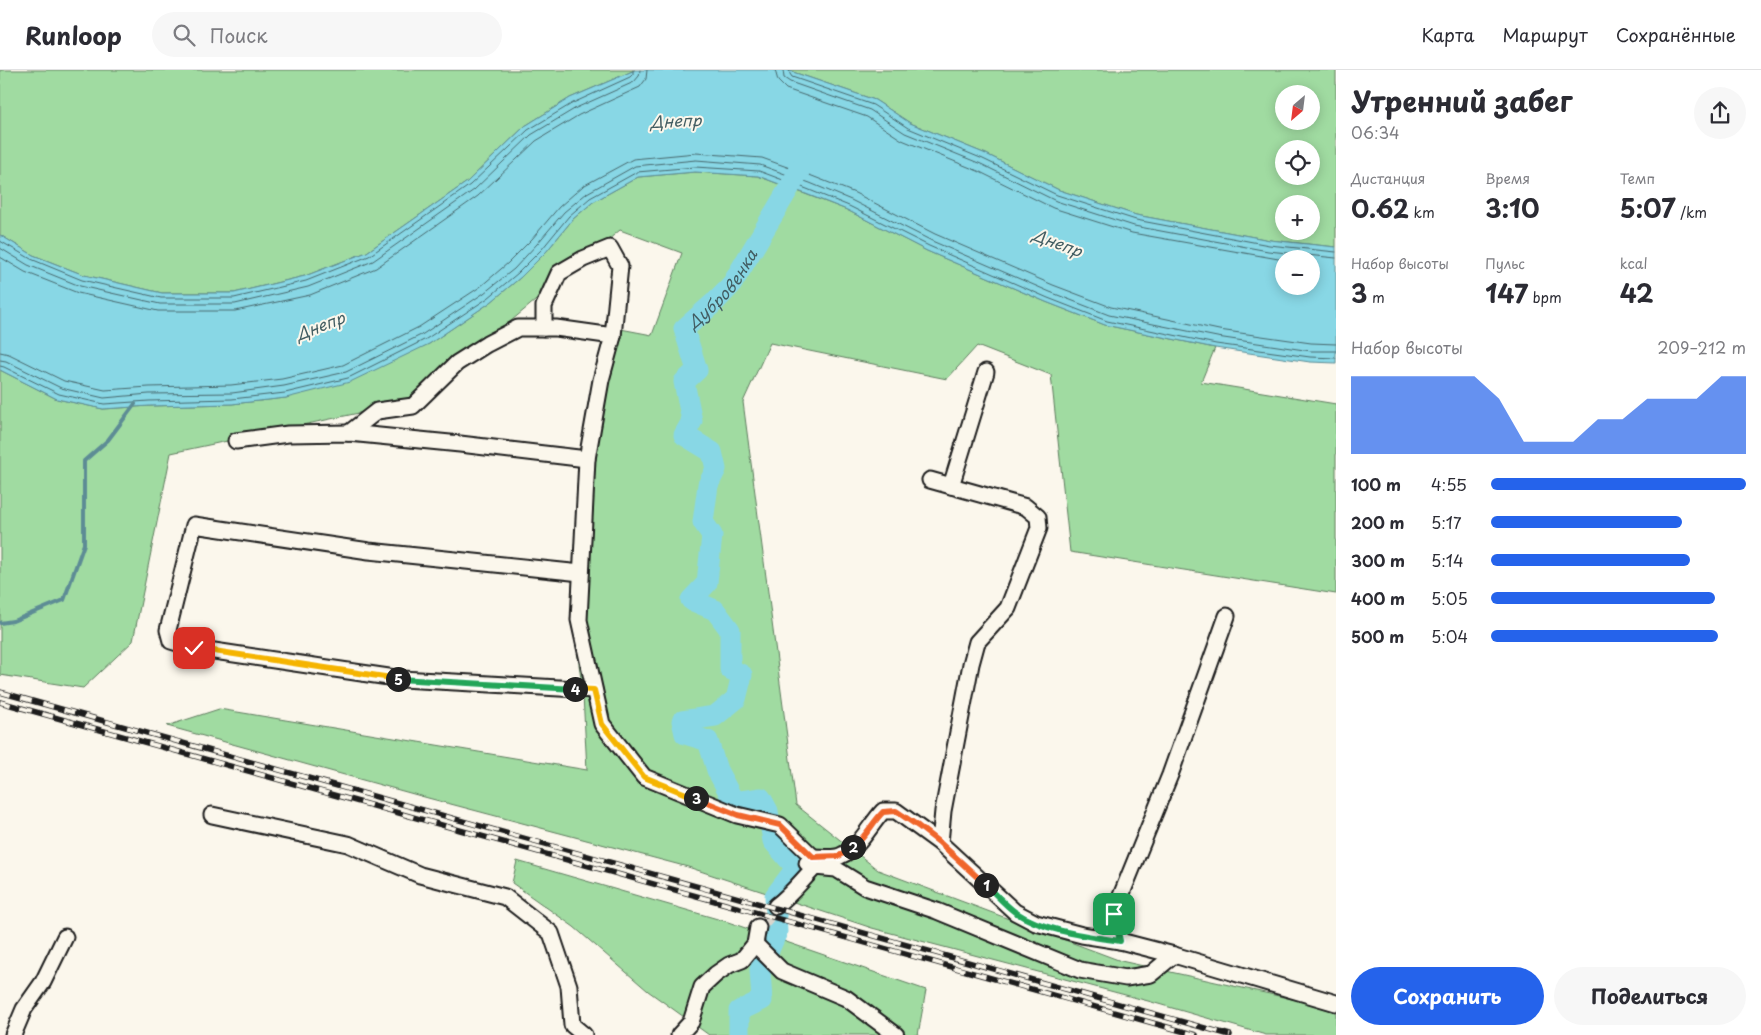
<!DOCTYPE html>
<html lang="ru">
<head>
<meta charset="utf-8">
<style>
  body { margin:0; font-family:"Playpen Sans",sans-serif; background:#f7f7f7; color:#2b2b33; height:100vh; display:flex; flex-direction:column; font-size:19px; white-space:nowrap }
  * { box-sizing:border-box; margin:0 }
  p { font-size:16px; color:#7c7c81 }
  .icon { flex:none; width:28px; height:28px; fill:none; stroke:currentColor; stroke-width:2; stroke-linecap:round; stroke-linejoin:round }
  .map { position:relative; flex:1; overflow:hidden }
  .side { display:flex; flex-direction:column; background:#fff; width:425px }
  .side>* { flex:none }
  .needle { width:32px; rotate:208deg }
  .buttons { position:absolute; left:1275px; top:15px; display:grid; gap:10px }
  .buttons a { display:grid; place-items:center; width:45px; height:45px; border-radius:50%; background:#fff; box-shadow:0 2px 12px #0003; font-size:25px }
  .pin { position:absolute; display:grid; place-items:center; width:42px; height:42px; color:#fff; margin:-21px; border-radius:10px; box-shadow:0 2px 8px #0006 }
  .km { position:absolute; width:25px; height:25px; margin:-12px; border-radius:50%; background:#222; color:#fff; font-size:14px; line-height:25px; text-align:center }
  .round { display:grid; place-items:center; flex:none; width:52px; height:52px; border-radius:26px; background:#f7f7f7 }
  .summary { display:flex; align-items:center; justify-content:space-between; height:85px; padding:0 15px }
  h1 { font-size:28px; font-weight:700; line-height:38px }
  .figures { display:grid; grid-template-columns:repeat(3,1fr); gap:8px; height:85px; padding:5px 15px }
  .figures div { display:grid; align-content:center }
  .figures b { font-size:25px; font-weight:700 }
  .figures small { font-size:14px; font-weight:400 }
  .figures p { font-size:14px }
  .chart { height:140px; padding:10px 15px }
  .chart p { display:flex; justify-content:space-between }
  .chart svg { width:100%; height:90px; margin-top:5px; fill:#2563eb; opacity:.7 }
  .primary-button { display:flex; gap:10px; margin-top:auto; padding:10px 15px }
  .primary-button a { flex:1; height:58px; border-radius:30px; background:#2563eb; color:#fff; font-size:20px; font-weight:700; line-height:58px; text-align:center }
  .primary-button a+a { background:#f7f7f7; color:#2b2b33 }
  ul { padding:0 15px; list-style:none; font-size:16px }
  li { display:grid; grid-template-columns:80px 60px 1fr; align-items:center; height:38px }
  li i { height:12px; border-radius:6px; background:#2563eb }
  header { display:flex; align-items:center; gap:30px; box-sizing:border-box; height:70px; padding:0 25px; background:#fff; border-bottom:1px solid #e1e1e2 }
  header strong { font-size:24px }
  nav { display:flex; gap:28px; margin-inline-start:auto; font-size:18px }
  .search { width:350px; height:45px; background:#f7f7f7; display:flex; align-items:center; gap:12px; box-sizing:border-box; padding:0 18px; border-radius:28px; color:#7c7c81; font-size:19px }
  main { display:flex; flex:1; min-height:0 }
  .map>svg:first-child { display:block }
</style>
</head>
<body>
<header>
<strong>Runloop</strong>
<div class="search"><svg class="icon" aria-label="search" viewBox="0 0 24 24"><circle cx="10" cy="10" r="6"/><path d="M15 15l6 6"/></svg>Поиск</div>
<nav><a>Карта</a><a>Маршрут</a><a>Сохранённые</a></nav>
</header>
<main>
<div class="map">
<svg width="1336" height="965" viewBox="0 0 1336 965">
  <rect width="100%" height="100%" fill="#fbf7ec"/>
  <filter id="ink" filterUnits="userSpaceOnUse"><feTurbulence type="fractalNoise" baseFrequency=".02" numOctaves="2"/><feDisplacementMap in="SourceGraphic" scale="10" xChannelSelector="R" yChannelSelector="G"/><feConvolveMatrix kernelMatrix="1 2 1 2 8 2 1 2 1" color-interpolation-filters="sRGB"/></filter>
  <g filter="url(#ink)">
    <!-- green -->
    <g fill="#a0dba1" stroke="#5e7c5e" fill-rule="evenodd">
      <path d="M0,0H635L570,28L525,56L467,112L367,182L305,206L234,223H162L84,205L33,185L0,165Z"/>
      <path d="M787,0H1336V177L1270,170L1136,145L1059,120L986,84L910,53L875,30ZM1284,24H1311V51H1284ZM1284,79H1311V106H1284ZM1284,134H1311V161H1284Z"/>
      <path d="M695,102L758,106L847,140L927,181L1046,232L1105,255L1215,278L1201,312L1336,334V524L1070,482L1051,305L977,276L947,309L770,273L743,332L796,735L878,800L1121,891L1301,931L1336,942V965H1266L1148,931L872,858L688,797L428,728L167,656L219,639L587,700L583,625L574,556L578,392L610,257L652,265L682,183L620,160L415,331L171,383L133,571L83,618L0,605V300L57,329L103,339L150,336L232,334L286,328L429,274L491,232L521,207L546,182L573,149L593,132L638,107Z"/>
      <path d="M517,791L728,852L926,920L918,965H709L648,921L574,857L512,813Z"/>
    </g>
    <!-- water -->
    <path fill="#88d7e5" stroke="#5d8c95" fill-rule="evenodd" d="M635,0H787L875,30L910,53L986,84L1059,120L1136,145L1270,170L1336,177V293L1310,292L1215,278L1105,255L1046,232L927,181L847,140L806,124L758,106L695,102L638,107L593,132L573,149L546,182L521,207L491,232L429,274L350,312L286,328L232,334L150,336L103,339L57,329L0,300V165L33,185L84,205L162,223H234L305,206L367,182L467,112L525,56L570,28ZM1284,189H1311V216H1284Z"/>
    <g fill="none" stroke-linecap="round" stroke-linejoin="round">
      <!-- shore -->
      <g stroke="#47676c" stroke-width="1">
        <path d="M775,0L778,11L786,19L867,47L902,70L978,101L1053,138L1132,163L1284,190"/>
        <path d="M783,0L784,8L790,12L870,40L905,63L981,94L1056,131L1134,156L1268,181L1336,188"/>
        <path d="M789,0L790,4L792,7L873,35L908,58L983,89L1057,125L1136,150L1269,175L1336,182"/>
        <path d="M0,171L31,189L82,210L161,228H234L306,211L369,186L470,115L528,60L573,33L630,7L633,4V0"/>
        <path d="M0,178L28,195L80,216L160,234H235L308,217L373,191L474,120L531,65L576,38L634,12L639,6L640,0"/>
        <path d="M0,187L25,202L78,223L158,241H235L310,225L376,198L478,126L536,71L579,45L640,17L646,9L647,0"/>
        <path d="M0,282L9,284L64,311L105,320L149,317L231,315L282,309L343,295L419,257L480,217L508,193L532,169L559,137L583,116L633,89L696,83L762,88L812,106L855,123L935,164L1053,215L1111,237L1219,260L1311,273L1336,274"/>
        <path d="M0,290L6,291L61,318L104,328L149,324L232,323L284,316L346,302L423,264L484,223L514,199L537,174L564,142L587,123L635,96L696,90L760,95L810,113L851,130L932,171L1050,222L1109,245L1217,267L1311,281H1336"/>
        <path d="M0,296L4,297L59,324L104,334L149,331L232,329L285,323L348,308L426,269L488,228L518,203L542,179L569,146L590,128L637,102L695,97L759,101L807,119L849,136L929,176L1048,228L1107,251L1216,274L1310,287L1336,288"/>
      </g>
      <!-- stream -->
      <path stroke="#5d8c95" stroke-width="4" d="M0,553L13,551L64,530L84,474V391L108,370L135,334"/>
      <!-- river -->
      <path stroke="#88d7e5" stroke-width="21" id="s1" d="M739,965V941L762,930L760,900L777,862L775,826L796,798L773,771L768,741L761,728L734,732L717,700L708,671L685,664L682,651L715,646L736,629L742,605L730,599V560L715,540L691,530L707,513L712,465L703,452L708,415L716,399L712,382L684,365L692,351L684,312L697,300L684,259L716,231L732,214L804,93"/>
      <!-- minor-tunnel -->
      <path stroke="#dad6cd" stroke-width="15" stroke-dasharray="15 8" stroke-linecap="butt" d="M758,857L776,836"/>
      <defs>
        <g id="minor">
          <path d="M544,258V236L559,203L583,189L610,178L620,196L613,266"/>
          <path d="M349,363L377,341L413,336L457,293L487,274L518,258H556L613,266L601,310L587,389L579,550L602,654L644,707L737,745L780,755L813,787"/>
          <path d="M236,371L288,364L349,363L460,374L587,389"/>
          <path d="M930,410L1026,437L1038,447L1039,458L1008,538L977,572L971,594L943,741L940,773L1015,842L1036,853L1082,865L1120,871L1174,885L1336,933"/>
          <path d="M951,416L986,302"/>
          <path d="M581,503L369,481L194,455L168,560L171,571L194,578L402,609L594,620"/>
          <path d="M212,745L348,774L420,805L505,827L551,863L569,916L572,955L584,965"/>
          <path d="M807,793L813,787C821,787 833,789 840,786C860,778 869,756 883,741H896L940,773"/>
          <path d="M776,836C791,825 802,810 815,797L836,799L865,817L937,841L1080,900L1126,908L1151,904L1174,885"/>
          <path d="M1120,871L1114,843L1170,705L1227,546"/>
          <path d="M755,874L782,901L846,928L896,965"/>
          <path d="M13,965L24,939L43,912L65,867"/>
          <path d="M679,965L691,952L702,917L716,904L729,895L742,890L755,874L758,857"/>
        </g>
      </defs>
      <!-- minor casing -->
      <use href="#minor" stroke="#1c1c1c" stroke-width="19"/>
      <!-- minor -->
      <use href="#minor" stroke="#fbf7ec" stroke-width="15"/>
      <defs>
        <g id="rail">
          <path d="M0,622L1230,965"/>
          <path d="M0,632L1196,965"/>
        </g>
      </defs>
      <!-- rail casing -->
      <use href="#rail" stroke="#1c1c1c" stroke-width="5.5"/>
      <!-- rail -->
      <use href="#rail" stroke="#fbf7ec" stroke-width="4" stroke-dasharray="11" stroke-linecap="butt"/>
    </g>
  </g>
  <g fill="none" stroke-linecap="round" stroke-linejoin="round" filter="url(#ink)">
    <defs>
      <path id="split-1" d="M986,815C996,824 1005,835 1015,842C1043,861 1087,866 1120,871L1114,844"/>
      <path id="split-2" d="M853,777C866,767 872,753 883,742L896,741L918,756L940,773L986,815"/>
      <path id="split-3" d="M696,728L738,745L780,755L813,787L839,786L853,777"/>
      <path id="split-4" d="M575,619L594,620L602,654L644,707L696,728"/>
      <path id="split-5" d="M398,609L575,619"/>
      <path id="split-6" d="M194,578L398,609"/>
    </defs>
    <!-- split-1 casing -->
    <use href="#split-1" stroke="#fff" stroke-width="10"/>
    <!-- split-2 casing -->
    <use href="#split-2" stroke="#fff" stroke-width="10"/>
    <!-- split-3 casing -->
    <use href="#split-3" stroke="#fff" stroke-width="10"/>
    <!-- split-4 casing -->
    <use href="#split-4" stroke="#fff" stroke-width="10"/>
    <!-- split-5 casing -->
    <use href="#split-5" stroke="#fff" stroke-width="10"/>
    <!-- split-6 casing -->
    <use href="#split-6" stroke="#fff" stroke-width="10"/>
    <!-- split-1 -->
    <use href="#split-1" stroke="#22a559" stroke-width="6"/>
    <!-- split-2 -->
    <use href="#split-2" stroke="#f0652b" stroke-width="6"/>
    <!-- split-3 -->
    <use href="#split-3" stroke="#f0652b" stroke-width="6"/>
    <!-- split-4 -->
    <use href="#split-4" stroke="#f5b400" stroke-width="6"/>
    <!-- split-5 -->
    <use href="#split-5" stroke="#22a559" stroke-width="6"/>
    <!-- split-6 -->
    <use href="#split-6" stroke="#f5b400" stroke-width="6"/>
  </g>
  <g text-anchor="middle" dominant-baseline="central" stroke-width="4" stroke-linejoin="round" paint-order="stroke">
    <!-- water labels -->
    <g font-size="16" font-style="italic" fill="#425d62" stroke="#fbf7ec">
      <text transform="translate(676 50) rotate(-2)">Днепр</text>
      <text transform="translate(1058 172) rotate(21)">Днепр</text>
      <text stroke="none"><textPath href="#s1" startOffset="958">Дубровенка</textPath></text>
      <text transform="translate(320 255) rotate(-21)">Днепр</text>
    </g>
  </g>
</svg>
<div class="buttons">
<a><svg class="needle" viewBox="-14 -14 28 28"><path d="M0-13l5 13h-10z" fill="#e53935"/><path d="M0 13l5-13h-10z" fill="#7c7c81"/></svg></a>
<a><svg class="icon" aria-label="locate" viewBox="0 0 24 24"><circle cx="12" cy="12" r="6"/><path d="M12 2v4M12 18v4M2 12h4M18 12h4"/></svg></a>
<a>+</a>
<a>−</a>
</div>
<div class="pin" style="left:1114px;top:844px;background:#1e9e55"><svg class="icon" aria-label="arrive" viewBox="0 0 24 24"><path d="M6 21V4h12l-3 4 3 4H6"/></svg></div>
<div class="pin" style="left:194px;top:578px;background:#d93025"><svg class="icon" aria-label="check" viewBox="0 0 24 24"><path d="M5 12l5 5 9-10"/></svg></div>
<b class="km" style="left:986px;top:815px">1</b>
<b class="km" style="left:853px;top:777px">2</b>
<b class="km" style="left:696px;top:728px">3</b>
<b class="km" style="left:575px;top:619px">4</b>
<b class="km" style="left:398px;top:609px">5</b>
</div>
<section class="side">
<div class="summary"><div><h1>Утренний забег</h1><p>06:34</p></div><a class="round"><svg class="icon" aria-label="share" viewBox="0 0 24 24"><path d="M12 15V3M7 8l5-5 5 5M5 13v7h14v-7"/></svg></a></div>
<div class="figures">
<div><p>Дистанция</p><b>0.62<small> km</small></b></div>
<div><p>Время</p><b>3:10</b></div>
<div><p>Темп</p><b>5:07<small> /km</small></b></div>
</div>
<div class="figures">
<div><p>Набор высоты</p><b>3<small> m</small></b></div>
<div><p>Пульс</p><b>147<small> bpm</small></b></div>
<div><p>kcal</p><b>42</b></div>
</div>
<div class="chart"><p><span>Набор высоты</span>209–212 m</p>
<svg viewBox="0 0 160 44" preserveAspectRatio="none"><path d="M0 44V6L10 6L20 6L30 6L40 6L50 6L60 17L70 38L80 38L90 38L100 27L110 27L120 17L130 17L140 17L150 6L160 6V44z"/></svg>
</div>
<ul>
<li><b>100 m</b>4:55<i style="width:100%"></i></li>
<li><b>200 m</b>5:17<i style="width:75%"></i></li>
<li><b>300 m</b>5:14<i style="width:78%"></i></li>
<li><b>400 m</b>5:05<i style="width:88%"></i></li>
<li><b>500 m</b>5:04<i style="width:89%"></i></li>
</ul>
<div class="primary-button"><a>Сохранить</a><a>Поделиться</a></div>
</section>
</main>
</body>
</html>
